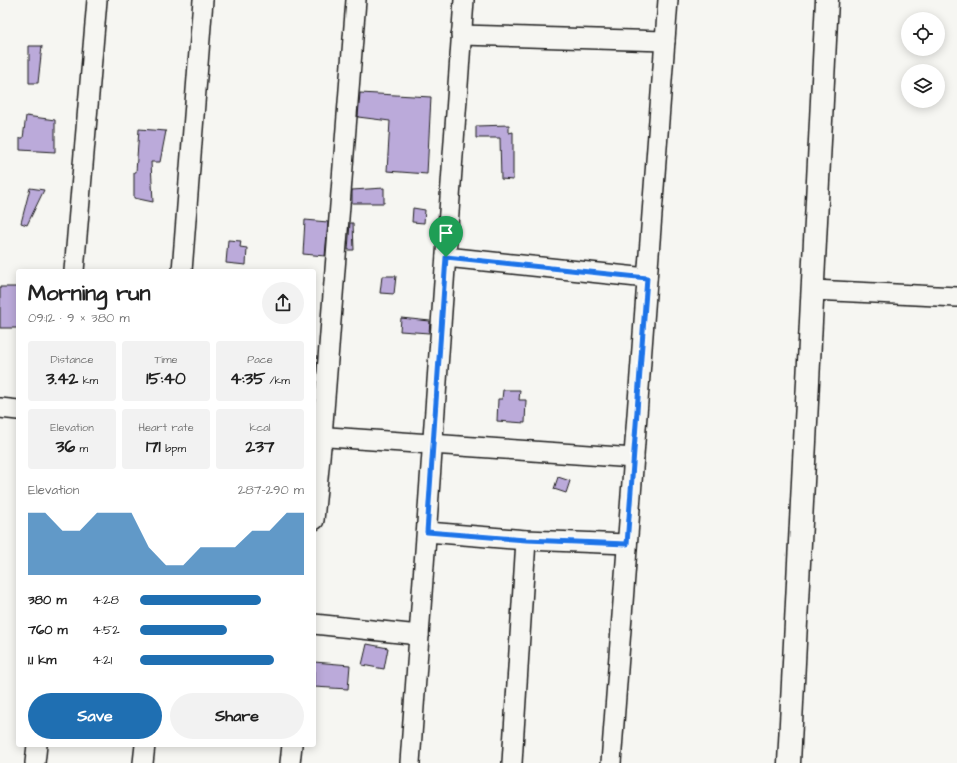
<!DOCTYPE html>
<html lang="en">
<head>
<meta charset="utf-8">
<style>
  body { margin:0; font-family:"Architects Daughter",sans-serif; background:#f2f2f2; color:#222; height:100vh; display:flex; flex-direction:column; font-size:15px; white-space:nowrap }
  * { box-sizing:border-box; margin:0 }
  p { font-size:13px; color:#767676 }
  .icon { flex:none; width:22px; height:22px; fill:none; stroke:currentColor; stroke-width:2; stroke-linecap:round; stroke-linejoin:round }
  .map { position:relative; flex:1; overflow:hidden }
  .panel { position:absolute; left:16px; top:269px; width:300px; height:478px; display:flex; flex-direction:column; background:#fff; border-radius:4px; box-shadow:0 2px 10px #0003 }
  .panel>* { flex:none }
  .fabs { position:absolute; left:901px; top:12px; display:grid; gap:8px }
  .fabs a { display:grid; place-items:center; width:44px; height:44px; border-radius:50%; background:#fff; box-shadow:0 2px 10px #0003; font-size:20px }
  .pin { position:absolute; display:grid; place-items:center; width:34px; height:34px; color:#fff; margin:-41px -17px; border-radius:50% 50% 50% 0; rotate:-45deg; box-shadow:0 0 4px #0007 }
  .pin .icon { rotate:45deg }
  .round { display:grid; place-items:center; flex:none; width:42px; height:42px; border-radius:21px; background:#f2f2f2 }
  .overview { display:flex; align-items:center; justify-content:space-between; height:68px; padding:0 12px }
  h1 { font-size:22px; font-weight:700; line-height:30px }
  .figures { display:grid; grid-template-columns:repeat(3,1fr); gap:6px; height:68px; padding:4px 12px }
  .figures div { display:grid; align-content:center; border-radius:4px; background:#f2f2f2; text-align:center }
  .figures b { font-size:17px; font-weight:700 }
  .figures small { font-size:11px; font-weight:400 }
  .figures p { font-size:11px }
  .chart { height:112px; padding:8px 12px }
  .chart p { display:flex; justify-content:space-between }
  .chart svg { width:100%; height:72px; margin-top:4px; fill:#1f6fb2; opacity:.7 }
  .button { display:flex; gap:8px; margin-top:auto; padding:8px 12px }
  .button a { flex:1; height:46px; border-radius:24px; background:#1f6fb2; color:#fff; font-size:16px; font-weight:700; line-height:46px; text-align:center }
  .button a+a { background:#f2f2f2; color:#222 }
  ul { padding:0 12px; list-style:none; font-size:13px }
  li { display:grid; grid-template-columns:64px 48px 1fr; align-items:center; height:30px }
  li i { height:10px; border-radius:5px; background:#1f6fb2 }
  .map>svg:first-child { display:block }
</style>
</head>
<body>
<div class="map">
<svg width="957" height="763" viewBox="0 0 957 763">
  <rect width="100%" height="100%" fill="#f6f6f2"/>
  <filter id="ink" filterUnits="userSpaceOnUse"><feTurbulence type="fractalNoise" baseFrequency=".025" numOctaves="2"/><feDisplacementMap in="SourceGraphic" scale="8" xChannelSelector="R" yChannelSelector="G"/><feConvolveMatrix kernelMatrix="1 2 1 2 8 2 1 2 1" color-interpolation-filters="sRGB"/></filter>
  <g filter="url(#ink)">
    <!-- building -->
    <g fill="#bbaada" stroke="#1c1c1c">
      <path d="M29,46H42L38,83H29Z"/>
      <path d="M360,93L431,97L427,174L387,171L390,121L358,117Z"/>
      <path d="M26,116L55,120V152L20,150V138H23Z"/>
      <path d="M509,125V133L513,132V180L501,179L500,138H476V126Z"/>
      <path d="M139,129L166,131L160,162H151L153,202L134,198V172H136Z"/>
      <path d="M30,188L44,190L27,225L21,223Z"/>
      <path d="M384,188V203H352V190Z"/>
      <path d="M413,208L425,210L424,223L412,222Z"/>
      <path d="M305,220L328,222L325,256L303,254Z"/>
      <path d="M350,223H353L354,250H348Z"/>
      <path d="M228,240L241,241L240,247L247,248L246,265L226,263Z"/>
      <path d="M382,276H396L394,294L380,293Z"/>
      <rect x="0" y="287" width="18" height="41"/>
      <path d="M401,318L430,321L429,333L400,331Z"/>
      <path d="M503,390H520L519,400H526L525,423L497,421L498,399H502Z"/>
      <path d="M558,477L570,481L566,493L554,489Z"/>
      <path d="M367,644L388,648L384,669L362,665Z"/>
      <path d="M314,662L350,665L348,689L314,687Z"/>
    </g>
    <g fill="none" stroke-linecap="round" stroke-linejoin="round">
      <defs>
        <g id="minor">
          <path d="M461,35L665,41"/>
          <path d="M446,257L647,278"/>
          <path d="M74,271L97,0"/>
          <path d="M182,271L203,0"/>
          <path d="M813,290L957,297"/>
          <path d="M0,408L18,410"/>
          <path d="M314,436L634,458"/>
          <path d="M314,520L322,436L356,0"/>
          <path d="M427,532L526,540L627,544"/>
          <path d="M314,624L419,635"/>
          <path d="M35,763L37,745"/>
          <path d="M143,763L145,745"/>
          <path d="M290,763L292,745"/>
          <path d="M410,763L464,0"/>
          <path d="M512,763L526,540"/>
          <path d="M611,763L668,0"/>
        </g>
        <path id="tertiary" d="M789,763L827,0"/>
      </defs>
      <!-- minor casing -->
      <use href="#minor" stroke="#1c1c1c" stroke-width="22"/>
      <!-- tertiary casing -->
      <use href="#tertiary" stroke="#1c1c1c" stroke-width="25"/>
      <!-- minor -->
      <use href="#minor" stroke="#f6f6f2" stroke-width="19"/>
      <!-- tertiary -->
      <use href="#tertiary" stroke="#f6f6f2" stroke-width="22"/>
    </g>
  </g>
  <g fill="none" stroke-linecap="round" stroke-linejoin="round" filter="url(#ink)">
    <defs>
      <path id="route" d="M446,257L647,278L627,544L526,540L427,532Z"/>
    </defs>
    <!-- route casing -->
    <use href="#route" stroke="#fff" stroke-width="8"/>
    <!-- route -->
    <use href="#route" stroke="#1a73e8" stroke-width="5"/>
  </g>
</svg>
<div class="fabs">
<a><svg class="icon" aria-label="locate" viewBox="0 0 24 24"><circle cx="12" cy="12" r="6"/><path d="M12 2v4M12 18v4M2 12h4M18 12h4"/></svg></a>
<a><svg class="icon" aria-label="layers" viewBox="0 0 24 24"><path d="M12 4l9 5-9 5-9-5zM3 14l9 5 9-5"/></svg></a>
</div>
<div class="pin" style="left:446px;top:257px;background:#1e9e55"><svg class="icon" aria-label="arrive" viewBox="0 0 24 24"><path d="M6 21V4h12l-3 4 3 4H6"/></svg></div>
<section class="panel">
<div class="overview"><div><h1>Morning run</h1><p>09:12 · 9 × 380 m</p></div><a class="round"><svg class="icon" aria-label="share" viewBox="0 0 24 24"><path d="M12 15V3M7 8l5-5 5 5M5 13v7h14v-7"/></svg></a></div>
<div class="figures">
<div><p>Distance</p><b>3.42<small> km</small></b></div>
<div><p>Time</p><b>15:40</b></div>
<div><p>Pace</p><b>4:35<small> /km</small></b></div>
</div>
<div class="figures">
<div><p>Elevation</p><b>36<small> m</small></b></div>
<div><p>Heart rate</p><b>171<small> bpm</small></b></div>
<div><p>kcal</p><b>237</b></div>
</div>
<div class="chart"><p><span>Elevation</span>287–290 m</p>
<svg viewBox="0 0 160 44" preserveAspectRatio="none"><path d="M0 44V6L10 6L20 17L30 17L40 6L50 6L60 6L70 27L80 38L90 38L100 27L110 27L120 27L130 17L140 17L150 6L160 6V44z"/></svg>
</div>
<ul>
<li><b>380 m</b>4:28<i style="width:74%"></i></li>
<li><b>760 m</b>4:52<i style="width:53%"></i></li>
<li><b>1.1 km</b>4:21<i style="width:82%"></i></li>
</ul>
<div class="button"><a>Save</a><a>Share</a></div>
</section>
</div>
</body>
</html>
